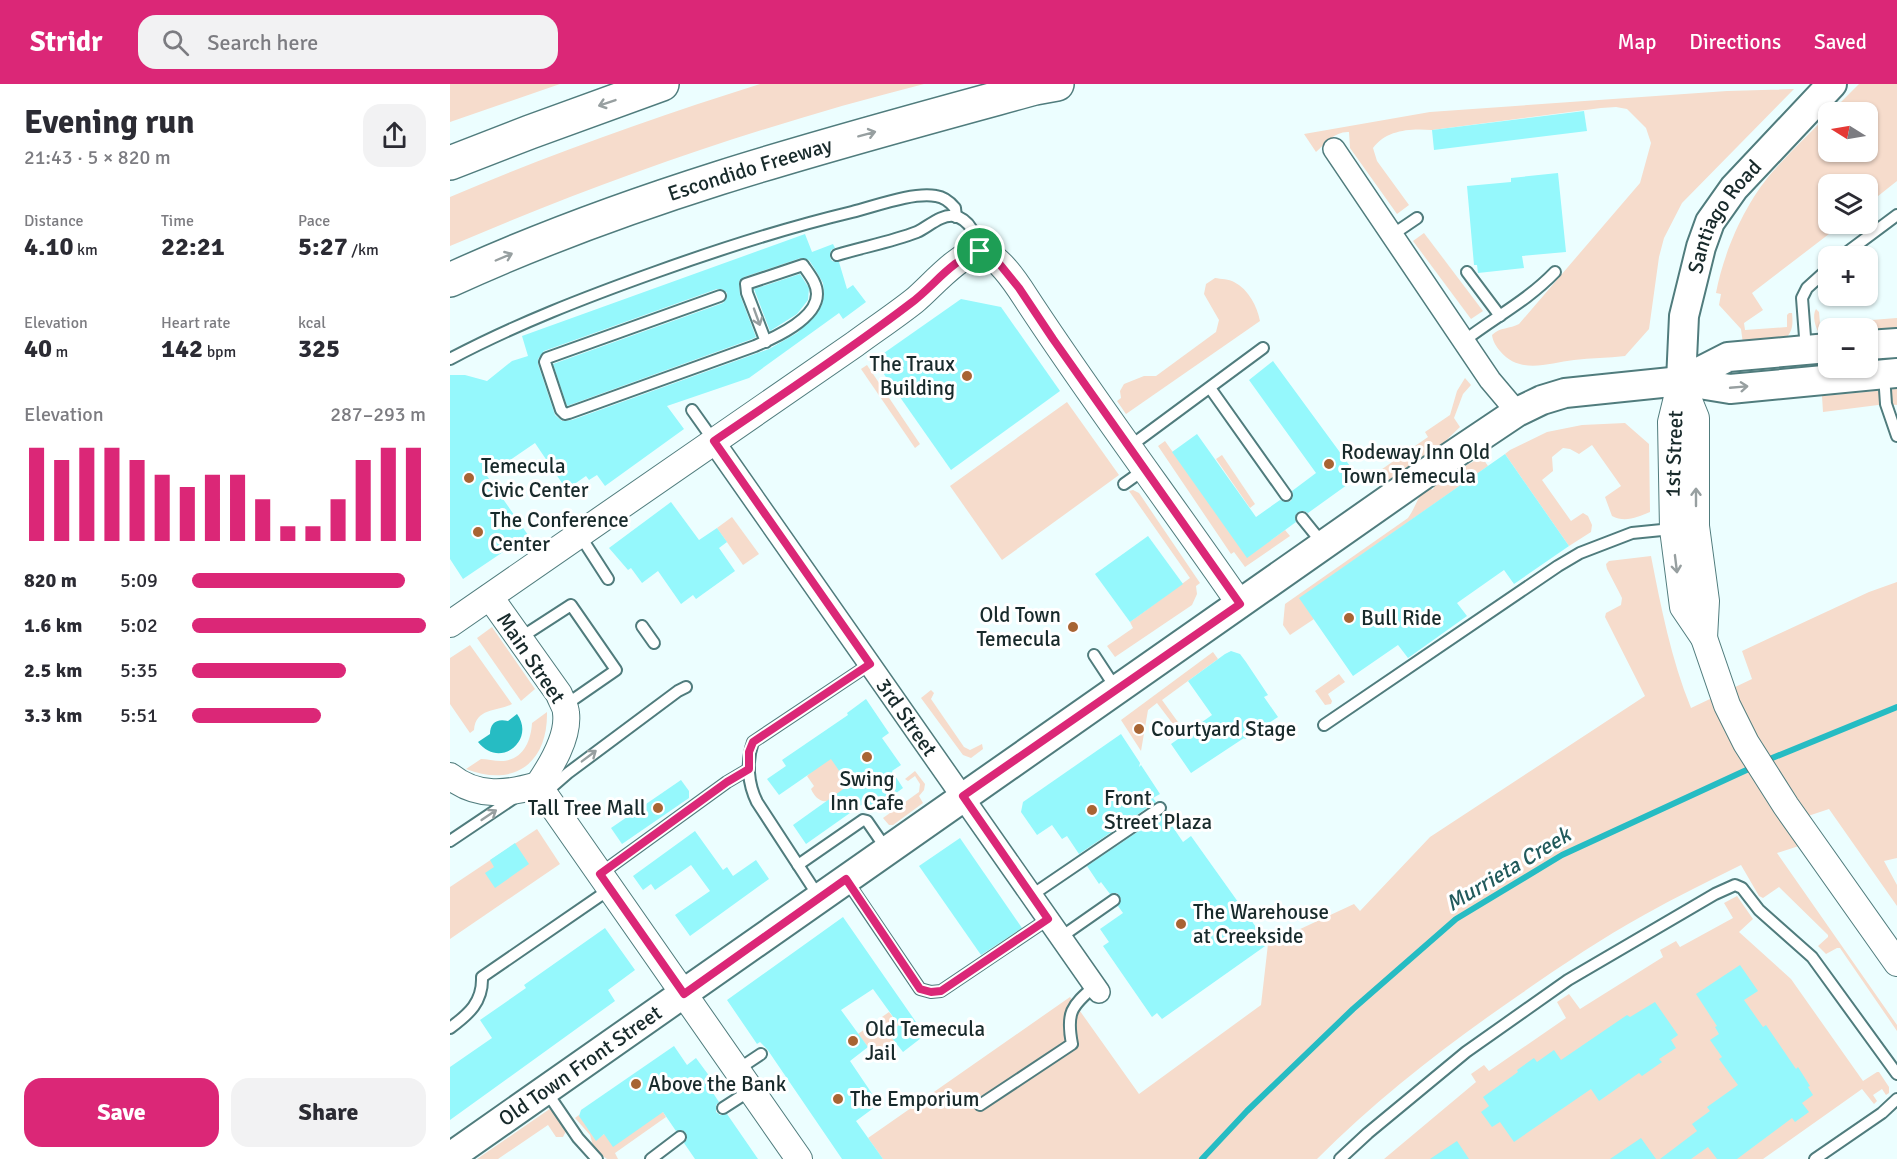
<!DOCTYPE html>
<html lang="en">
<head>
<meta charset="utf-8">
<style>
  body { margin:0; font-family:Signika,sans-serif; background:#f2f2f3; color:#2b2b33; height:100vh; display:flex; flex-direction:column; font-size:22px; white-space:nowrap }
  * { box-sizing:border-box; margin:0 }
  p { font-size:20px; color:#7c7c81 }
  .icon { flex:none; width:33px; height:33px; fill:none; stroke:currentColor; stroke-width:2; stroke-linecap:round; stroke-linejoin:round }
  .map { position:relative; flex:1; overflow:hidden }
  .drawer { display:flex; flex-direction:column; background:#fff; width:450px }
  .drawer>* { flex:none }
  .needle { width:39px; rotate:281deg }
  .tools { position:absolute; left:1368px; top:18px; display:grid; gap:12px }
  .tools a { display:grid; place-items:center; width:60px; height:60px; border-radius:12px; background:#fff; box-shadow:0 2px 4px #0004; font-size:30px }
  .pin { position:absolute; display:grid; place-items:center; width:51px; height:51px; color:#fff; margin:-26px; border:3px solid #fff; border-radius:50%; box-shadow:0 2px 6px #0007 }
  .round { display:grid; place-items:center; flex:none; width:63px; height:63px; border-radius:18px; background:#f2f2f3 }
  .headline { display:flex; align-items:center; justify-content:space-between; height:102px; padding:0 24px }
  h1 { font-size:33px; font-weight:700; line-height:45px }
  .stats { display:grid; grid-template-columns:repeat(3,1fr); gap:9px; height:102px; padding:6px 24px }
  .stats div { display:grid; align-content:center }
  .stats b { font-size:26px; font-weight:700 }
  .stats small { font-size:16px; font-weight:400 }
  .stats p { font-size:16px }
  .chart { height:168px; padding:12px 24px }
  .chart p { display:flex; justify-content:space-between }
  .chart svg { width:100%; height:108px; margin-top:6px; stroke:#db2777; stroke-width:6 }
  .button { display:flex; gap:12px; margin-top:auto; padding:12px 24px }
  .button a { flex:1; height:69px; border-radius:18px; background:#db2777; color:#fff; font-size:24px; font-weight:700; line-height:69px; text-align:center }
  .button a+a { background:#f2f2f3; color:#2b2b33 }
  ul { padding:0 24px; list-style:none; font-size:20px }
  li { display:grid; grid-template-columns:96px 72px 1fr; align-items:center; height:45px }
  li i { height:15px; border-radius:8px; background:#db2777 }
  header { display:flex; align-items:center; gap:36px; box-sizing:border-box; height:84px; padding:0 30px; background:#db2777; color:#fff }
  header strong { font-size:28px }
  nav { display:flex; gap:33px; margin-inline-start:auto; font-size:21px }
  .search { width:420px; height:54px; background:#f2f2f3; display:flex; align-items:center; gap:15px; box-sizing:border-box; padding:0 21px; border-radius:18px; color:#7c7c81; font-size:22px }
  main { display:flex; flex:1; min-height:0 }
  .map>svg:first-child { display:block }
</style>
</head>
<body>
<header>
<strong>Stridr</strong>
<div class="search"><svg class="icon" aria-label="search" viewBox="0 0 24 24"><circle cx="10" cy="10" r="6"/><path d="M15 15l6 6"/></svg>Search here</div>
<nav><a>Map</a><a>Directions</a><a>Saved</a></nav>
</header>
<main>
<section class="drawer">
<div class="headline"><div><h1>Evening run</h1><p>21:43 · 5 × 820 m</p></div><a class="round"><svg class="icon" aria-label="share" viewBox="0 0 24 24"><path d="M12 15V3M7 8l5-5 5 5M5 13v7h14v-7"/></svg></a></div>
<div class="stats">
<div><p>Distance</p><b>4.10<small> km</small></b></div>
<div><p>Time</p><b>22:21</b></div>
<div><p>Pace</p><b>5:27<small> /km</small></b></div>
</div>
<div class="stats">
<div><p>Elevation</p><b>40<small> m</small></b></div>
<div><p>Heart rate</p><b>142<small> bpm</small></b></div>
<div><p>kcal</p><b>325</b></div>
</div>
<div class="chart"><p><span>Elevation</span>287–293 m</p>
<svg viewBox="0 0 160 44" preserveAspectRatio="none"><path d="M5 44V6M15 44V11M25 44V6M35 44V6M45 44V11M55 44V17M65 44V22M75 44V17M85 44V17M95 44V27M105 44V38M115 44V38M125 44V27M135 44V11M145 44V6M155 44V6"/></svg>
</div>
<ul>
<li><b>820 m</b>5:09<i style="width:91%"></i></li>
<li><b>1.6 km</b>5:02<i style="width:100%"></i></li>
<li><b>2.5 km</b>5:35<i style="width:66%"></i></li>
<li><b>3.3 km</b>5:51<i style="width:55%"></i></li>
</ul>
<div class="button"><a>Save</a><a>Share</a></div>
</section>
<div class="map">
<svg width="1447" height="1075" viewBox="0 0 1447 1075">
  <rect width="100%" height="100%" fill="#ecfeff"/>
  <!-- green -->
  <g fill="#f6dccc">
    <path d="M0,0H110L0,38Z"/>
    <path d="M310,0H474C312,41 154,96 0,162V113C101,70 205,33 310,0Z"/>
    <path d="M1409,0H1447V97L1418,120V100H1378V140H1392L1302,209L1313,226L1294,239L1295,246L1337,243V231L1339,229H1342C1343,240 1343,247 1335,255L1293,260L1291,245L1269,221L1271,210L1266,209C1274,166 1297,115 1326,84C1343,65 1361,48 1378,31V68H1418V28H1381Z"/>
    <path d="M1344,5L1232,119L1214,154L1209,173L1199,245L1175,272C1158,274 1141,274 1124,276C1098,279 1070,291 1050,267C1046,262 1043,258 1042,251C1050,243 1060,245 1069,240L1190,99L1201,59L1196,44L1177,25L1166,23L1151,24L982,46C960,44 936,46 923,64L927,77L959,121L947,130L900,64L899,48C885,47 876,59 866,68L854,50L980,28L1277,7Z"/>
    <path d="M974,149L1033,227L1021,235L963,157Z"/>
    <path d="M765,194C771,195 779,195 784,198C799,206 807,222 810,237L676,330L667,317L671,314L670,307L674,300L694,292H706L766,248L769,236L754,210L756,200Z"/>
    <path d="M1366,225L1369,228L1370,240L1447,234V245L1418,247V244H1378V251L1370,250C1365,244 1362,231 1366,225Z"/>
    <path d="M417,281L470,360L465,364L411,285Z"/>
    <path d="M1015,294L1021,301L1013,310L1004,334L1010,343L968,383L965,377L962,379L966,385L941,400L930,398L925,390L978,353L975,348L1000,331L1007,307Z"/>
    <path d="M1447,305V321L1436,320L1373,328L1372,312Z"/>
    <path d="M617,318L669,391L552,476L500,402Z"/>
    <path d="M1175,339L1199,360L1200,428C1188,433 1175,439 1162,432L1155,413L1171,402L1142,361L1129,370L1120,365L1113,364L1102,373L1103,387L1092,396L1121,437L1133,429L1138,432L1142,441L1141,448L1119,462L1055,370L1060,366L1097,348L1132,341Z"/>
    <path d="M715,357L797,473L835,446L840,452L795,483L784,468L781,470L708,362Z"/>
    <path d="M772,371L805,420L800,424L766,375Z"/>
    <path d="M1032,373L1038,382L850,514L864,535L840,551L833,541L835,520L958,434C966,423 968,411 978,401L982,406L984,404L981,400Z"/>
    <path d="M683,406L689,409L750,499L746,502L747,510L742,521L665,573L657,562L683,544L680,538L740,494L679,407Z"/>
    <path d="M282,433L309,470L293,481L267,444Z"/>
    <path d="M1201,472C1211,523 1221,575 1241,624L1302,595L1292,567L1419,508L1447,498V774L1434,777L1447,801V822L1379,725L1346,736L1355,760L1327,769L1447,941V947L1390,864H1387L1376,870L1368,862L1378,853V851L1329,803L1313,814L1309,812L1291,781C1259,797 1226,813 1194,831C1152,854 1111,882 1072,909C999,959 929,1013 867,1075H433L418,1054L620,913L689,1010L811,921L818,860L904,820L910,827L980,753L1195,612L1155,533L1156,529L1171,521L1172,514L1169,508L1157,485L1156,480L1159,477Z"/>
    <path d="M42,543L85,605L71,617L27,554Z"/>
    <path d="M20,561L62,620C48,628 26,623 24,646L20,649L0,620V574Z"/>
    <path d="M763,568L768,575L712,616L733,645L719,656L716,652L726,644L707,619L698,626L691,667L671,636Z"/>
    <path d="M889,590L895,598L878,610L882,617L881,620L875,621L865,607Z"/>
    <path d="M481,606L484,609L481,615L514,663L520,666L532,660L533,665L521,674L513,671L471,614Z"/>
    <path d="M97,628C98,679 64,704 16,685L31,675C37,675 44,677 51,677C72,677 81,658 82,639Z"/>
    <path d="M390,662L383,677L404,708C386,714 371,727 361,705L364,702L357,692Z"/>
    <path d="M465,687L475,700L474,706L469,712L473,719L443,741H439L433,734L469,708L470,700L465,692L458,697L455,695Z"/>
    <path d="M87,745L110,780L0,855V803Z"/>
    <path d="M1287,812L1303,835L1289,848L1341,895L1413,997L1427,988H1429L1439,1003V1009L1436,1011L1432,1005L1423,1011L1427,1017L1424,1020L1412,1005L1313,1075H934L1026,998L1021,990L1034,981L1039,987L1116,934L1107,918L1119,910L1130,925L1213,873L1210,866L1226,857L1230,863L1283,834L1274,819Z"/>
    <path d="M439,928L449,941L439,949L444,957L431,964L418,963L408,950Z"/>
    <path d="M101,1024L116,1047L113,1053H106L98,1041L48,1075H27Z"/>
    <path d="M213,1028L216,1033L165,1069L168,1075H157L154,1073L143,1062L140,1051L125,1034L129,1031L146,1056L154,1050Z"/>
  </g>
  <!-- water -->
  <path fill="#26bcc3" d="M67,630C86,656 50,686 28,658L40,650C40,639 47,634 58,637Z"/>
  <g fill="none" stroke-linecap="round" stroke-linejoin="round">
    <!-- stream -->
    <g stroke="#26bcc3" stroke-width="6">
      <path d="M1315,677L1447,623"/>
      <path d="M752,1075L797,1027L903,925L1006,835L1112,771L1303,683"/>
    </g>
  </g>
  <!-- building -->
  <g fill="#95f8fc" fill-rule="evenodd">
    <path d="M1134,27L1137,47L984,66L982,46Z"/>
    <path d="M1108,89L1116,168L1072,172L1074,184L1028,189L1027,181H1024L1017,102L1061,98V94Z"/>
    <path d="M355,150L362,168L383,160L385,164L381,166L380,173L382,177L389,178L397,205L403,201L416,218L393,235L389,229L299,294L217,322L234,345L155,402L147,391L139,396L136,392L123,401L120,397L114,402L85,359L37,392L78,451L13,495L0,475V291H15L37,297L62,277L78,272L72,252ZM351,174L359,176L366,187L373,199L374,210L372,221L366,231L347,249L319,265L122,336L112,337L105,331L88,280V275L94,267L267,205H272L277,209V214L273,219L103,280L117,322L302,255L306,253L290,211L289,197L294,193Z"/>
    <path d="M350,190L359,204L358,216L347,230L320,247L304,205Z"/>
    <path d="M511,215L551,223L610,307L501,386L424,276Z"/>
    <path d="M823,277L908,393L858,429L854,427L848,428L845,432L846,438L797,474L722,368L747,350L806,433L830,416L836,418L841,417L843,411L842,407L866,389L799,296Z"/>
    <path d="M1055,370L1119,462L1064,500L1054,486L1007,519L1017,532L958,574L948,561L903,592L849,514Z"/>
    <path d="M221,418L249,456L267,444L277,458L269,464L285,487L246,515L243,511L231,520L208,487L192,499L181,484L178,486L159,464Z"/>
    <path d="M698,452L733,500L680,538L645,490Z"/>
    <path d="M781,567L790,570L796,578L818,611L814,613L828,633L795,655L794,654L741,689L721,660L762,631L738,597L775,570Z"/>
    <path d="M416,615L439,649L432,654L451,681L442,687L453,704L423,726L417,717L356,760L343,741L399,701L381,675L329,711L317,695L336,682L332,676L398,631L397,629Z"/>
    <path d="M671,650L690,679L689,683L691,681L710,710L703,714L706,718L629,770L617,752L612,755L602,741L587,751L571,728L573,718Z"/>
    <path d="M231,696L239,707V714L172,760L161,744Z"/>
    <path d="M714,730L733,758L741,752L818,860L712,935L707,929L702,933L653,862L659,858L650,845L673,829L668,822L671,815L667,809L660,810L651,798L649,800L637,782Z"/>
    <path d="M245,747L273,786L277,783L283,792L306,776L319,795L240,852L225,831L260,807L241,781L205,806L201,800L193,806L183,792Z"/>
    <path d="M510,754L572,844L531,871L469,782Z"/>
    <path d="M65,759L79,780L45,804L35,789L44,783L40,776Z"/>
    <path d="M393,833L475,951L453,968L438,949L449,941L423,905L391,926L418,963L400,977L429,1020L406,1037L433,1075H392L317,965L310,958L307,960L277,916Z"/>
    <path d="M155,844L185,886L158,906L165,917L0,1036V983L42,954L30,936L76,904L74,901Z"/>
    <path d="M1290,881L1308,907L1294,916L1313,943L1316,941L1346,985L1348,983L1360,1002L1358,1003L1363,1011L1352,1019L1359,1028L1345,1038L1342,1034L1287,1075H1267L1258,1063L1241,1075H1210L1247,1047L1242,1040L1260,1027L1257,1023L1288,1001L1269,975L1272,973L1260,956L1269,950L1265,943L1267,942L1246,910Z"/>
    <path d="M1205,918L1228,951L1221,956L1226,964L1209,975L1212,978L1192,992L1189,989L1149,1017L1141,1005L1064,1058L1050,1038L1042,1043L1031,1028L1039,1022L1033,1013L1068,988L1067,986L1084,974L1087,978L1104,966L1111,976L1177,931L1180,933Z"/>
    <path d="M224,962L237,981L246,974L260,993L255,997L269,1018L266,1021V1028L270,1031L277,1030L308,1075H245L234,1059L237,1055L236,1049L232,1046L226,1047L213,1028L163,1063L154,1050L146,1057L129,1032L131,1026Z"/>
    <path d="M1191,1054L1206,1075H1160Z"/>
    <path d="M1007,1057L1019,1075H980Z"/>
  </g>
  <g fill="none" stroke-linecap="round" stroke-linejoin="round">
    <defs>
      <g id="service">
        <path d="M942,151L967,134"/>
        <path d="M387,171C413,163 441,158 467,148C478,143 491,130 504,132C521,135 526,153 530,167"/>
        <path d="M1392,172L1447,131"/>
        <path d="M1017,188L1050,232"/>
        <path d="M270,212L97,274L95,278L111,326L115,330L119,329L305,262C324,254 367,235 367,210C367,199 359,190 353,181L296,200L297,209L316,258"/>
        <path d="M1014,257C1045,233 1077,217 1105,188"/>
        <path d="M1356,266L1352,214L1357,204L1378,185"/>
        <path d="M0,275C66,240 136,213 206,188C270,165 335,144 402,128C426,122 462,108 486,112C494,113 500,118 505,124L506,133"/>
        <path d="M1434,291L1436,320L1447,352"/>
        <path d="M760,304L836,411"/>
        <path d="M242,326L264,357"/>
        <path d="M679,363L813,264"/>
        <path d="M674,400L695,385"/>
        <path d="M852,434L873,460"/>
        <path d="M129,450L158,495"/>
        <path d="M192,542L204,559"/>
        <path d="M70,554L121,521L166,586L114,622"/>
        <path d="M644,571L667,606"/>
        <path d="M874,641L1108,482L1130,469L1182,449L1222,445"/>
        <path d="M95,709L118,689L228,607L236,603"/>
        <path d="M0,757L64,714"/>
        <path d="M348,781L413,736L417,737L437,766"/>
        <path d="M150,790L277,698L299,685"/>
        <path d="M397,797L470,905L481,908L491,907L598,835"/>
        <path d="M582,811L710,724"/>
        <path d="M369,813L307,718C298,700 296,678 303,658L420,580"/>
        <path d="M611,853L664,816"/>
        <path d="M0,944C19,930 33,918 32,893L160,805"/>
        <path d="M287,986L311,970"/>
        <path d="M96,1007L128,1054L147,1075"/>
        <path d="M530,1021L622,960C616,929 621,922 645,902"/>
        <path d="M273,1024L301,1006"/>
        <path d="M201,1075L230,1053"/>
        <path d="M890,1075L918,1049L1016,968L1118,896L1265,810L1285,801L1292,804L1309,826L1362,873L1447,990"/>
        <path d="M1365,1075L1432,1029L1447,1015"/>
      </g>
      <g id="minor">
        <path d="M884,65L1040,296L1067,328"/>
        <path id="s1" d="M264,358L649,908"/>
      </g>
      <g id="tertiary">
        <path d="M1231,297L1221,338L1223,445L1233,523L1254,554L1277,621L1296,659L1336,722L1447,879"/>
        <path d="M1231,297L1246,334V442L1256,517L1254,554"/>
        <path d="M0,540L405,260C424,246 445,232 464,217C480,204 508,170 528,168C545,166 567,200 576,214C644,318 719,417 790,520"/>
        <path d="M0,692C27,714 58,710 88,701C101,682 119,653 116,629C116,623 111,616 109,610L40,513"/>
        <path d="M88,701L349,1075"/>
      </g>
      <g id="secondary">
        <path d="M1418,261L1447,259"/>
        <path id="s2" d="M1231,297L1234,232L1251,163L1260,138L1284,104L1382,0"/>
        <path d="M1231,297L1278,273L1378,264"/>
        <path id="s3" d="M0,1073L979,387L1067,328L1092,316L1115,309L1231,297L1280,305L1447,289"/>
      </g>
      <g id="motorway">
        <path d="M0,79L80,48L212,0"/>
        <path id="s4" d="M0,196C187,110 387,58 585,4L607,0"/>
      </g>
    </defs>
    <!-- service casing -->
    <use href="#service" stroke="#507c7d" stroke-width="14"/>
    <!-- minor casing -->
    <use href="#minor" stroke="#507c7d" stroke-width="24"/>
    <!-- tertiary casing -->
    <use href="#tertiary" stroke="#507c7d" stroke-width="28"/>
    <!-- secondary casing -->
    <use href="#secondary" stroke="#507c7d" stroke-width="32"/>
    <!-- motorway casing -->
    <use href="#motorway" stroke="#507c7d" stroke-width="36"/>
    <!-- service -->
    <use href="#service" stroke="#fff" stroke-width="10"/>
    <!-- minor -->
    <use href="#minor" stroke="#fff" stroke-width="21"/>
    <!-- tertiary -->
    <use href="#tertiary" stroke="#fff" stroke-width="26"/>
    <!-- secondary -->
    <use href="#secondary" stroke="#fff" stroke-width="28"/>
    <!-- motorway -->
    <use href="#motorway" stroke="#fff" stroke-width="33"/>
  </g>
  <!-- one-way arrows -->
  <defs><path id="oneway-shaft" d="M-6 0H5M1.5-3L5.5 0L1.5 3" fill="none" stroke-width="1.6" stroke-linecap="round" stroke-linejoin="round" transform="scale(1.5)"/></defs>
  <g stroke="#979fa0">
    <use href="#oneway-shaft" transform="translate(157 19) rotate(161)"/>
    <use href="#oneway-shaft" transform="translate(417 50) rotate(-15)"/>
    <use href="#oneway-shaft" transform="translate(54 173) rotate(-23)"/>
    <use href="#oneway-shaft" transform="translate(307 233) rotate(70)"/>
    <use href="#oneway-shaft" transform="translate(1289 303) rotate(-5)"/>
    <use href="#oneway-shaft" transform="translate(1246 413) rotate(-90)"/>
    <use href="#oneway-shaft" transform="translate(1226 480) rotate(83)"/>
    <use href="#oneway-shaft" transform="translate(139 672) rotate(-37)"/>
    <use href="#oneway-shaft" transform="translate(39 731) rotate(-34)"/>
  </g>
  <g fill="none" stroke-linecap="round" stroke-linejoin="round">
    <defs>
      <path id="route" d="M530,167L543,172L569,204L603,255L790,520L513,712L598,835L491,907L481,908L470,905L396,795L234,910L150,790L277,698L299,685V668L303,658L420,580L264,357C330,312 397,268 461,219C484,202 502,175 530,167Z"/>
    </defs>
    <!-- route casing -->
    <use href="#route" stroke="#fff" stroke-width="12"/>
    <!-- route -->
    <use href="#route" stroke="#db2777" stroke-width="8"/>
  </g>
  <!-- markers -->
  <g fill="#a86433" stroke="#fff" stroke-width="2">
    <circle cx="517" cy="292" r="6"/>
    <circle cx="879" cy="380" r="6"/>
    <circle cx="19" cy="394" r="6"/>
    <circle cx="28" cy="448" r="6"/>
    <circle cx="899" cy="534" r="6"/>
    <circle cx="623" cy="543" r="6"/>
    <circle cx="689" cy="645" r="6"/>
    <circle cx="417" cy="673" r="6"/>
    <circle cx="208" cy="724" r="6"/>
    <circle cx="642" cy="726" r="6"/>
    <circle cx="731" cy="840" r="6"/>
    <circle cx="403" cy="957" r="6"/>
    <circle cx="186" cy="1000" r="6"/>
    <circle cx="388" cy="1015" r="6"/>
  </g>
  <g text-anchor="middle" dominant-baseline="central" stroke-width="6" stroke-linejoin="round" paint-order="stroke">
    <!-- street labels -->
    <g font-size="21" fill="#182a2b" stroke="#fff">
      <text stroke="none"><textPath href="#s4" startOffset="320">Escondido Freeway</textPath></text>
      <text stroke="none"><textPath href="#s2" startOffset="174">Santiago Road</textPath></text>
      <text transform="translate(1224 370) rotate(-88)">1st Street</text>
      <text transform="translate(81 574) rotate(56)">Main Street</text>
      <text stroke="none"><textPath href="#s1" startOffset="336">3rd Street</textPath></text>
      <text stroke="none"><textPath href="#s3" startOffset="159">Old Town Front Street</textPath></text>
    </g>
    <!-- poi labels -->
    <g font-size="21" fill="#182a2b" stroke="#fff" text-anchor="start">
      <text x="505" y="280" text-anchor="end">The Traux<tspan x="505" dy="24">Building</tspan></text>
      <text x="891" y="368">Rodeway Inn Old<tspan x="891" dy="24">Town Temecula</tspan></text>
      <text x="31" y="382">Temecula<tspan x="31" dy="24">Civic Center</tspan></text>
      <text x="40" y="436">The Conference<tspan x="40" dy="24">Center</tspan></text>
      <text x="611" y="531" text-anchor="end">Old Town<tspan x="611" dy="24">Temecula</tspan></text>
      <text x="911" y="534">Bull Ride</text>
      <text x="701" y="645">Courtyard Stage</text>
      <text x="417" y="695" text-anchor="middle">Swing<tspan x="417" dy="24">Inn Cafe</tspan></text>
      <text x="654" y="714">Front<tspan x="654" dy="24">Street Plaza</tspan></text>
      <text x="196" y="724" text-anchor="end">Tall Tree Mall</text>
      <text x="743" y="828">The Warehouse<tspan x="743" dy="24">at Creekside</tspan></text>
      <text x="415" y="945">Old Temecula<tspan x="415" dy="24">Jail</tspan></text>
      <text x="198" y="1000">Above the Bank</text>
      <text x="400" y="1015">The Emporium</text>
    </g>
    <!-- water labels -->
    <g font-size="22" font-style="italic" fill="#215a5c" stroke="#fff">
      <text transform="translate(1058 785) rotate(-31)">Murrieta Creek</text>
    </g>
  </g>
</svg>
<div class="tools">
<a><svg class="needle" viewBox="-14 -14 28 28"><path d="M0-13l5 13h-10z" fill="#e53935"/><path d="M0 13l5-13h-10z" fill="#7c7c81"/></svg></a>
<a><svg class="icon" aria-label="layers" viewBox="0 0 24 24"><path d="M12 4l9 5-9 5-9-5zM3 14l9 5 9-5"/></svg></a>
<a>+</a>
<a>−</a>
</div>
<div class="pin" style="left:530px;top:167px;background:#1e9e55"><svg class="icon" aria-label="arrive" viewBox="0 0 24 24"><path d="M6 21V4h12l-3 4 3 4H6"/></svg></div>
</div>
</main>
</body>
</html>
